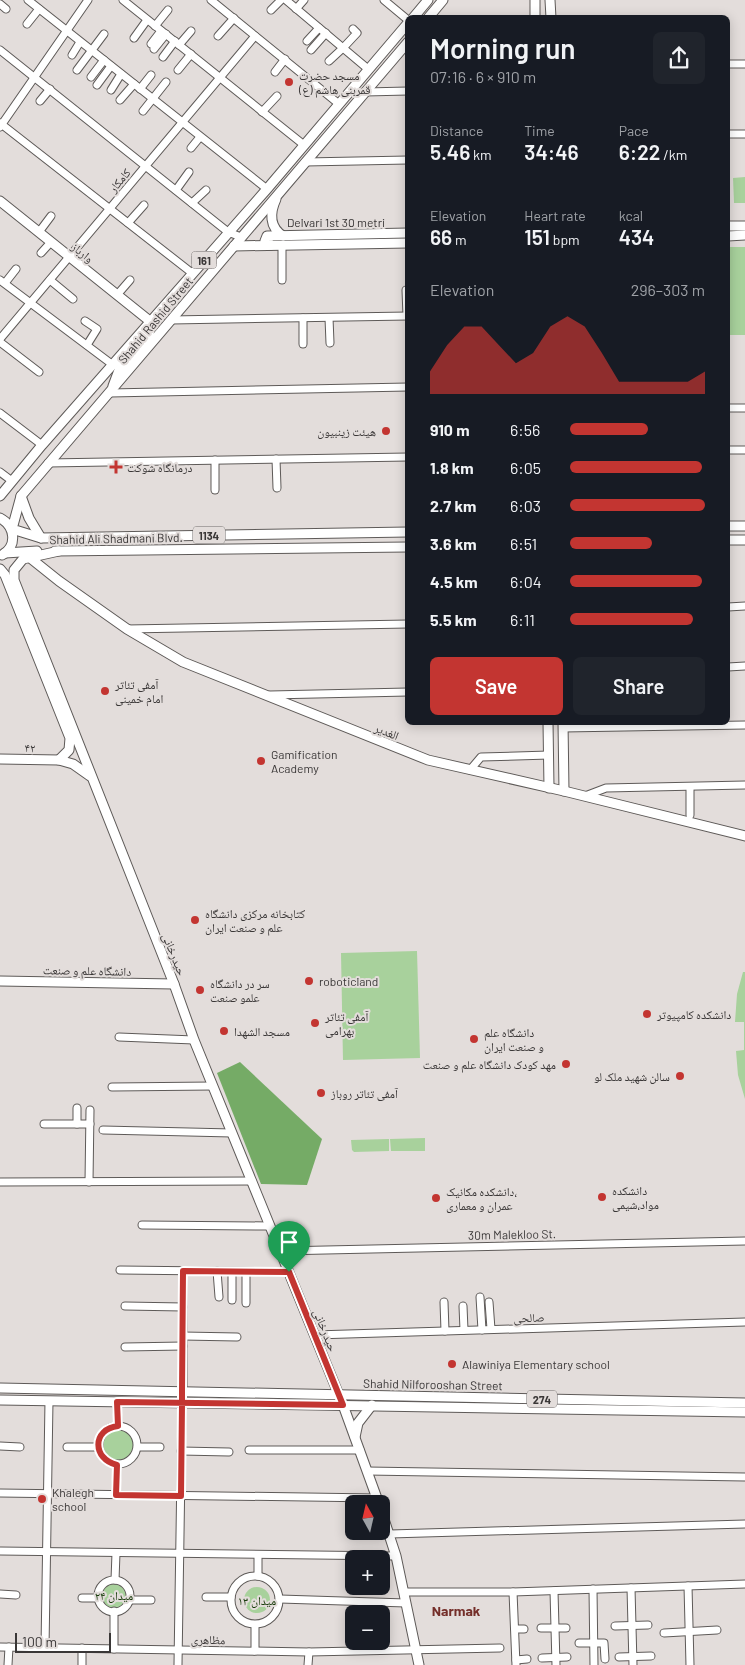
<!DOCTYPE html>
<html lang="en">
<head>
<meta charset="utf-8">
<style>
  body { margin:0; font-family:Barlow,"Noto Naskh Arabic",sans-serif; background:#20242c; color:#f1f3f6; height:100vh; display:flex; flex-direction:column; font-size:19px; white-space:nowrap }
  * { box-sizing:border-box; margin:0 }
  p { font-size:16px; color:#9ea1a6 }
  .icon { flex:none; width:28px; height:28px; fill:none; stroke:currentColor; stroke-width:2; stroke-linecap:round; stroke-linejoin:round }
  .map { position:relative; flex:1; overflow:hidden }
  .details { position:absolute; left:405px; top:15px; width:325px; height:710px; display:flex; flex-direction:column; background:#171b24; border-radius:8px; box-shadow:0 2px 12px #0003 }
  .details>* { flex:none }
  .needle { width:32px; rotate:352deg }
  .controls { position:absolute; left:345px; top:1495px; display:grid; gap:10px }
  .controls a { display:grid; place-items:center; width:45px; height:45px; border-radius:8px; background:#171b24; box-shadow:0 2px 12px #0003; font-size:25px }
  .scale { position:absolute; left:15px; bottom:12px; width:96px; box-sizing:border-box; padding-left:5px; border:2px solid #3a3737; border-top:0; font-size:14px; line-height:18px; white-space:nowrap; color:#3a3737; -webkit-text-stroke:4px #e3dddb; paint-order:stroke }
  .pin { position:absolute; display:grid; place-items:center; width:42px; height:42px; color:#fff; margin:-51px -21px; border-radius:50% 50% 50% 0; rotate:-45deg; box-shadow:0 0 5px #0007 }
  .pin .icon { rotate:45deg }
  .round { display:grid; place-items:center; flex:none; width:52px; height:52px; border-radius:8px; background:#20242c }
  .summary { display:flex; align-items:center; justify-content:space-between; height:85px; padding:0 25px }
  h1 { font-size:28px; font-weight:600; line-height:38px }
  .stats { display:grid; grid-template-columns:repeat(3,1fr); gap:8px; height:85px; padding:5px 25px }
  .stats div { display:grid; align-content:center }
  .stats b { font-size:21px; font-weight:600 }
  .stats small { font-size:14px; font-weight:400 }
  .stats p { font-size:14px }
  .chart { height:140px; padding:10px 25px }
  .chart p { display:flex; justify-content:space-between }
  .chart svg { width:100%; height:90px; margin-top:5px; fill:#c33531; opacity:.7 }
  .button { display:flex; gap:10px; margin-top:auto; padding:10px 25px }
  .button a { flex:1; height:58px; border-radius:8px; background:#c33531; color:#fff; font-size:20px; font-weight:600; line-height:58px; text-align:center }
  .button a+a { background:#20242c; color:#f1f3f6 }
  ul { padding:0 25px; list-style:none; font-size:16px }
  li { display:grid; grid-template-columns:80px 60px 1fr; align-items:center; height:38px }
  li i { height:12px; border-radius:6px; background:#c33531 }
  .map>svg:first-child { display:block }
</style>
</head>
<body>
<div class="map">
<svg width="745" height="1665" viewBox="0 0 745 1665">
  <rect width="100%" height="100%" fill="#e3dddb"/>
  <!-- green -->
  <g fill="#a8d19c">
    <path d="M745,177V203H734L733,178Z"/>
    <rect x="728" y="247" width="17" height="88"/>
    <path d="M417,951L420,1058L343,1060L341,953Z"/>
    <path d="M743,972H745V1099L738,1075L736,1051L744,1050V1022H735L737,994Z"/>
    <path d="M425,1138V1151H391L390,1139Z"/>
    <path d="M389,1139V1151L354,1152L352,1150L351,1140Z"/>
    <circle cx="119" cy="1445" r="16"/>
    <circle cx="114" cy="1595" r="15"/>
    <circle cx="257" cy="1600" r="13"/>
  </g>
  <!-- forest -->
  <path fill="#75ab66" d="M240,1062L322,1139L307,1185L261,1184L217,1073Z"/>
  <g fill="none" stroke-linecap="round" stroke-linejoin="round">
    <defs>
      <g id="minor">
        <path d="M28,0L267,189"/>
        <path d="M123,0L304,145"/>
        <path d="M211,0L339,104"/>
        <path d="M286,0L368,69"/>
        <path d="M384,0L408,20"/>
        <path d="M0,4L6,9"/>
        <path d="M296,9L304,0"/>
        <path d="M271,10L281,0"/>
        <path d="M27,24L39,9"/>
        <path d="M155,26L168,10"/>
        <path d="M218,36L234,18"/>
        <path d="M134,38L147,20"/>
        <path d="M307,41L319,28"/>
        <path d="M151,44L161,31"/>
        <path d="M179,45L191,31"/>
        <path d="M154,49L166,34"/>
        <path d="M0,50L228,232L241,237"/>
        <path d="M311,50L326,33"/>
        <path d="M72,55L80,42"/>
        <path d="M163,57L175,41"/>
        <path d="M329,61L343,48L357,33L353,29"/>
        <path d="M728,64H745"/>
        <path d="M77,70L104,34"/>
        <path d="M178,70L191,54"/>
        <path d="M275,72L285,59"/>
        <path d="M91,77L104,60"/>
        <path d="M97,85L111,66"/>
        <path d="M140,89L151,75"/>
        <path d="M111,90L121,74"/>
        <path d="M365,92L408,91"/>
        <path d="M120,100L134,84"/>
        <path d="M40,101L50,89"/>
        <path d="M143,111L166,82"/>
        <path d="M262,112L277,96"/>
        <path d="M0,123L192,273"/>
        <path d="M0,127L88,0"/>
        <path d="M728,134H745"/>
        <path d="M191,148L200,137"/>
        <path d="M305,162L408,160"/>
        <path d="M176,190L189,172"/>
        <path d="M192,203L206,190"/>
        <path d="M128,223L144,205"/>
        <path d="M39,232L51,216"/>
        <path d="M41,253L51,242"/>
        <path d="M0,280L113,365"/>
        <path d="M50,280L73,299"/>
        <path d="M282,280V245"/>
        <path d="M5,283L16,269"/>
        <path d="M406,290L407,316"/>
        <path d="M117,295L130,280"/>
        <path d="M303,318V344"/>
        <path d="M329,318L330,343"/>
        <path d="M171,320L408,316"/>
        <path d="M85,321L97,329L87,345"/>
        <path d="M0,339L255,36"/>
        <path d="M0,342L39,372"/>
        <path d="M110,393L408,387"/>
        <path d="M728,408H745"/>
        <path d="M0,413L42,445"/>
        <path d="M728,450H745"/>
        <path d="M276,459L277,488"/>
        <path d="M215,460V490"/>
        <path d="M48,463L408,457"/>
        <path d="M0,472L12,481"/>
        <path d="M728,607L745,606"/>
        <path d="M127,629L408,624"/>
        <path d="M728,667L745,666"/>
        <path d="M270,695L408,692"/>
        <path d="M563,728L745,725"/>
        <path d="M470,770L481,757L549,755"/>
        <path d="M585,796L606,788L745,785"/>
        <path d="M690,815V787"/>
        <path d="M119,1037L194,1040"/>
        <path d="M112,1087L213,1086"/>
        <path d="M44,1124H90"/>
        <path d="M77,1124V1108"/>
        <path d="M103,1130L232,1133"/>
        <path d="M0,1182L252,1181"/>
        <path d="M89,1182L90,1110"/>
        <path d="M142,1225L270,1226"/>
        <path d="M280,1251L745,1241"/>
        <path d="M120,1270L289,1272"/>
        <path d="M217,1271L219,1297"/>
        <path d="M232,1272V1300"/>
        <path d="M480,1297L482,1330"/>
        <path d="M444,1302L445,1331"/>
        <path d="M489,1302L491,1329"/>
        <path d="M246,1303V1272"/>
        <path d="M125,1306L183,1307"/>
        <path d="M463,1306L464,1330"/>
        <path d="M315,1335L745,1322"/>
        <path d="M183,1336L237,1337"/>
        <path d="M125,1347L183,1346"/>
        <path d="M183,1391V1271"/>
        <path d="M117,1403L118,1426"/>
        <circle cx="118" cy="1445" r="19"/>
        <path d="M0,1446L20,1447"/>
        <path d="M67,1447H98"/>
        <path d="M138,1447H160"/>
        <path d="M249,1450H360"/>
        <path d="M181,1451L229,1452"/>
        <path d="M367,1471L745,1477"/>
        <path d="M0,1493L377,1498"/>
        <path d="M116,1495L117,1465"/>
        <path d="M390,1534L745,1524"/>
        <path d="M0,1551L396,1556"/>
        <path d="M258,1556V1576"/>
        <circle cx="255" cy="1600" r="24"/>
        <path d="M115,1580L116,1553"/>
        <circle cx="114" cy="1596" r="16"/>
        <path d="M688,1586L690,1665"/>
        <path d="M631,1588L633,1665"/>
        <path d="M593,1589L594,1665"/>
        <path d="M554,1591L556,1665"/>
        <path d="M404,1592H513L745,1584"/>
        <path d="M513,1592L516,1665"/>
        <path d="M0,1594L16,1595"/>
        <path d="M206,1597H231"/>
        <path d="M82,1598H98"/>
        <path d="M280,1599L406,1603"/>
        <path d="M129,1600H151"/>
        <path d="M114,1611V1649"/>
        <path d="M615,1626L648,1625"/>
        <path d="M541,1628H566"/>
        <path d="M515,1629H524"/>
        <path d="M664,1633L717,1630"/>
        <path d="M579,1643H604L605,1659"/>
        <path d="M0,1647L309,1652L500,1648"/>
        <path d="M45,1648L49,1401"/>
        <path d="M255,1651V1625"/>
        <path d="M619,1657L651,1656"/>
        <path d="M542,1658L567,1657"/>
        <path d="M516,1660L527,1659"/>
        <path d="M8,1665L9,1647"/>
        <path d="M82,1665V1648"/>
        <path d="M178,1665L182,1404"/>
        <path d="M308,1665L309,1652"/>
      </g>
      <g id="major">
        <path d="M550,0L551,18"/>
        <path d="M413,18L428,0"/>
        <path d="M428,18L443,0"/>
        <path d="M535,18V0"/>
        <path d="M408,42L21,496L12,529L41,538L408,532"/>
        <path d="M276,199C270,212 269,227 283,236"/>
        <path d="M0,201L151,322L149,335L119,370L113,386"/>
        <path d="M728,226H745"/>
        <path d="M728,236L745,235"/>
        <path d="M271,245L265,241L267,236L408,233"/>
        <path d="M234,246L408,243"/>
        <path d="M0,496L42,445L267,189L408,23"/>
        <path d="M21,496L29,518L41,538"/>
        <path d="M0,518C15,526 18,546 2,555"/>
        <path d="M728,526H745"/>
        <path d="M728,540H745"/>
        <path d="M55,551L408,547"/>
        <path d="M59,551L23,559L14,570V580L174,984L194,1040L343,1405L379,1504"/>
        <path d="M5,553L37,551"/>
        <path d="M29,557L59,581L127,629L183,662L428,760L564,791L745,836"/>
        <path d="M0,569L5,575L70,738L69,750L59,760"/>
        <path d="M548,722L549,788"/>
        <path d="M563,722L564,791"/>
        <path d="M0,759L59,760L73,764L90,776"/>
        <path d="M0,981L174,984"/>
        <path d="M0,1388L745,1403"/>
        <path d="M0,1400L745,1412"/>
        <path d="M355,1437L358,1423L372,1405"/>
        <path d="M381,1510L396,1556L419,1665"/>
      </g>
    </defs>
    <!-- minor casing -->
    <use href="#minor" stroke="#5e5a58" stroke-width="9"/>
    <!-- major casing -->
    <use href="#major" stroke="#5e5a58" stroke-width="11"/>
    <!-- minor -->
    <use href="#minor" stroke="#fff" stroke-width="7"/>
    <!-- major -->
    <use href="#major" stroke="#fff" stroke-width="9"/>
  </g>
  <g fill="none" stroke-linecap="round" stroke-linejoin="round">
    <defs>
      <path id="route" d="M289,1272L183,1271L182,1391V1404L181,1496L116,1495L117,1465C92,1459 92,1429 118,1426L117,1402L343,1405L289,1272"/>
    </defs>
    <!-- route casing -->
    <use href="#route" stroke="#fff" stroke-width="10"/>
    <!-- route -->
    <use href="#route" stroke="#c33531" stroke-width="6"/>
  </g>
  <!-- markers -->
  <g fill="#c33531" stroke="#e3dddb" stroke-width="2">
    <circle cx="289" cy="82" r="5"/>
    <circle cx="386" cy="431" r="5"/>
    <path d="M113.5 459.5h5v5h5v5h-5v5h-5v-5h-5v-5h5z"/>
    <circle cx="105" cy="691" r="5"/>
    <circle cx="261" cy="761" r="5"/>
    <circle cx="195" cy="920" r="5"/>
    <circle cx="309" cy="981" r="5"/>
    <circle cx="200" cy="990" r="5"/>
    <circle cx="647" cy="1014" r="5"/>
    <circle cx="315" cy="1023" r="5"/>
    <circle cx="224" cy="1031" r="5"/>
    <circle cx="474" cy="1039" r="5"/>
    <circle cx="566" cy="1064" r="5"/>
    <circle cx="680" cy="1076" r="5"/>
    <circle cx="321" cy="1093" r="5"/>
    <circle cx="602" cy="1197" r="5"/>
    <circle cx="436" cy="1198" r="5"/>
    <circle cx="452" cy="1364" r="5"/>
    <circle cx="42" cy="1499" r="5"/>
  </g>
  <g text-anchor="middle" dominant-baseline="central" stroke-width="4" stroke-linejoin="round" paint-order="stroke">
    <!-- shield labels -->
    <g fill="#e3dddb" stroke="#6d6968" stroke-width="1">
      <rect x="191.5" y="251.5" width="25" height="17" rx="4"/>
      <rect x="193" y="526.5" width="32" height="17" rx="4"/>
      <rect x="527" y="1390.5" width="30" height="17" rx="4"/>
    </g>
    <g font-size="11" font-weight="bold" fill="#3a3737">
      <text x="204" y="260">161</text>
      <text x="209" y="535">1134</text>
      <text x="542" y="1399">274</text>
    </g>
    <!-- poi labels -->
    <g font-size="12" fill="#3a3737" stroke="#e3dddb" text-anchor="start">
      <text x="299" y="75">مسجد حضرت<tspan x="299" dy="14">قمربنی هاشم (ع)</tspan></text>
      <text x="376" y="431" text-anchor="end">هیئت زینبیون</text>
      <text x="127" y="467">درمانگاه شوکت</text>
      <text x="115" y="684">آمفی تئاتر<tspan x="115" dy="14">امام خمینی</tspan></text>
      <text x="271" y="754">Gamification<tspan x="271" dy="14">Academy</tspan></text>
      <text x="205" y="913">کتابخانه مرکزی دانشگاه<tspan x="205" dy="14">علم و صنعت ایران</tspan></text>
      <text x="319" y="981">roboticland</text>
      <text x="210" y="983">سر در دانشگاه<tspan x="210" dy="14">علمو صنعت</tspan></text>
      <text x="657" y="1014">دانشکده کامپیوتر</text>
      <text x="325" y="1016">آمفی تئاتر<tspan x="325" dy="14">بهرامی</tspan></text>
      <text x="234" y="1031">مسجد الشهدا</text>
      <text x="484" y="1032">دانشگاه علم<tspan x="484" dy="14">و صنعت ایران</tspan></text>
      <text x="556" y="1064" text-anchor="end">مهد کودک دانشگاه علم و صنعت</text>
      <text x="670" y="1076" text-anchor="end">سالن شهید ملک لو</text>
      <text x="331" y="1093">آمفی تئاتر روباز</text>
      <text x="612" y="1190">دانشکده<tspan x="612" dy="14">مواد،شیمی</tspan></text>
      <text x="446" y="1191">دانشکده مکانیک،<tspan x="446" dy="14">عمران و معماری</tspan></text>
      <text x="462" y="1364">Alawiniya Elementary school</text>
      <text x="52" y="1492">Khalegh<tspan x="52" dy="14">school</tspan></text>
    </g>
    <!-- street labels -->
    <g font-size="12" fill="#3a3737" stroke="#e3dddb">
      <text transform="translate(119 180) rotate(-50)">کامکار</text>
      <text x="336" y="222">Delvari 1st 30 metri</text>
      <text transform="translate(83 252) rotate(39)">وارباز</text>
      <text transform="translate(155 320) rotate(-50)">Shahid Rashid Street</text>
      <text transform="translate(116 538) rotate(-1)">Shahid Ali Shadmani Blvd.</text>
      <text transform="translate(387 731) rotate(22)">الغدیر</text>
      <text x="30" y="747">۴۲</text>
      <text transform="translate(175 954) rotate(68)">حیدرخانی</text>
      <text transform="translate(87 970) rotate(1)">دانشگاه علم و صنعت</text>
      <text transform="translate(512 1234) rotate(-1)">30m Malekloo St.</text>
      <text transform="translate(529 1317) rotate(-2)">صالحی</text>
      <text transform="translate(326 1330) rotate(68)">حیدرخانی</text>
      <text transform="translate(433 1384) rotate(1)">Shahid Nilforooshan Street</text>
      <text transform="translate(208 1639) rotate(1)">مظاهری</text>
    </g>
    <!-- park labels -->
    <g font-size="12" fill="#183c0b" stroke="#e3dddb">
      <text x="114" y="1595">میدان ۲۴</text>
      <text x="257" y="1600">میدان ۱۳</text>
    </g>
    <!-- neighbourhood labels -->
    <g font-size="14" font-weight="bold" fill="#742e29" stroke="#e3dddb">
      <text x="456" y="1610">Narmak</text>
    </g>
  </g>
</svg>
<div class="controls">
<a><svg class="needle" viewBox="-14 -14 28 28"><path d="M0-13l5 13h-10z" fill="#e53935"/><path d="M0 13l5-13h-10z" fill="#9ea1a6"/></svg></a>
<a>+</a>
<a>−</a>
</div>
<div class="scale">100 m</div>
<div class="pin" style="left:289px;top:1272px;background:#1e9e55"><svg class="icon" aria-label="arrive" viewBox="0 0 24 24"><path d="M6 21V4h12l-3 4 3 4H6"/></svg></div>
<section class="details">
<div class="summary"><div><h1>Morning run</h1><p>07:16 · 6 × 910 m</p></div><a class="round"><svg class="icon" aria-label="share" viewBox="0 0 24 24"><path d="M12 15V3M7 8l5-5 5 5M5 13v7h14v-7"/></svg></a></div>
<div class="stats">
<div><p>Distance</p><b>5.46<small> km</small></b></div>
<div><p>Time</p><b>34:46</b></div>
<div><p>Pace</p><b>6:22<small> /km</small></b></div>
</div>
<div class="stats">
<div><p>Elevation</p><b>66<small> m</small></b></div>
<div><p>Heart rate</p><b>151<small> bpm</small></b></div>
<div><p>kcal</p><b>434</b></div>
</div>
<div class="chart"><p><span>Elevation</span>296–303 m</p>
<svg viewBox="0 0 160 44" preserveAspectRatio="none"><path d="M0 44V33L10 20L20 11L30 11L40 20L50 29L60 24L70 11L80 6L90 11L100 24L110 38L120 38L130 38L140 38L150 38L160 33V44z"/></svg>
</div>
<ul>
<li><b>910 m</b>6:56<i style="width:58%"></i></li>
<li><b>1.8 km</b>6:05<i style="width:98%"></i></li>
<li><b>2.7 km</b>6:03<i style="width:100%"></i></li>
<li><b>3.6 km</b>6:51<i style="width:61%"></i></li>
<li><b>4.5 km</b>6:04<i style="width:98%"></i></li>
<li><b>5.5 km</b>6:11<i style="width:91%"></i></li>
</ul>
<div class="button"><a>Save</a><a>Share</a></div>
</section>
</div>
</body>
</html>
